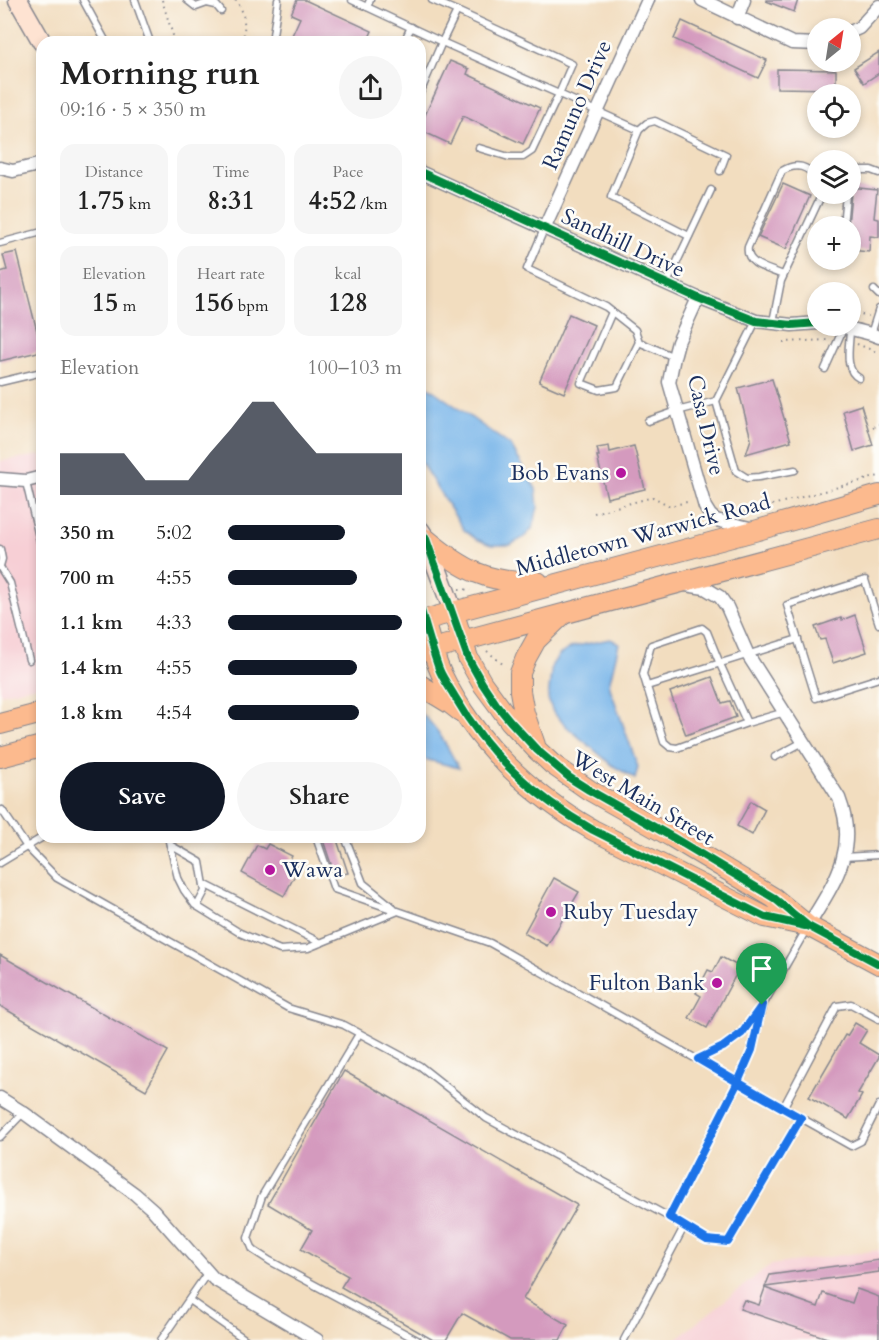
<!DOCTYPE html>
<html lang="en">
<head>
<meta charset="utf-8">
<style>
  body { margin:0; font-family:Cardo,serif; background:#f6f6f6; color:#222; height:100vh; display:flex; flex-direction:column; font-size:22px; white-space:nowrap }
  * { box-sizing:border-box; margin:0 }
  p { font-size:20px; color:#767676 }
  .icon { flex:none; width:33px; height:33px; fill:none; stroke:currentColor; stroke-width:2; stroke-linecap:round; stroke-linejoin:round }
  .map { position:relative; flex:1; overflow:hidden }
  .drawer { position:absolute; left:36px; top:36px; width:390px; height:807px; display:flex; flex-direction:column; background:#fff; border-radius:18px; box-shadow:0 3px 9px #0003 }
  .drawer>* { flex:none }
  .needle { width:39px; rotate:30deg }
  .fabs { position:absolute; left:807px; top:18px; display:grid; gap:12px }
  .fabs a { display:grid; place-items:center; width:54px; height:54px; border-radius:50%; background:#fff; box-shadow:0 3px 9px #0003; font-size:30px }
  .pin { position:absolute; display:grid; place-items:center; width:51px; height:51px; color:#fff; margin:-62px -26px; border-radius:50% 50% 50% 0; rotate:-45deg; box-shadow:0 0 6px #0007 }
  .pin .icon { rotate:45deg }
  .round { display:grid; place-items:center; flex:none; width:63px; height:63px; border-radius:32px; background:#f6f6f6 }
  .overview { display:flex; align-items:center; justify-content:space-between; height:102px; padding:0 24px }
  h1 { font-size:33px; font-weight:800; line-height:45px }
  .stats { display:grid; grid-template-columns:repeat(3,1fr); gap:9px; height:102px; padding:6px 24px }
  .stats div { display:grid; align-content:center; border-radius:15px; background:#f6f6f6; text-align:center }
  .stats b { font-size:26px; font-weight:800 }
  .stats small { font-size:16px; font-weight:400 }
  .stats p { font-size:16px }
  .chart { height:168px; padding:12px 24px }
  .chart p { display:flex; justify-content:space-between }
  .chart svg { width:100%; height:108px; margin-top:6px; fill:#111827; opacity:.7 }
  .primary-button { display:flex; gap:12px; margin-top:auto; padding:12px 24px }
  .primary-button a { flex:1; height:69px; border-radius:36px; background:#111827; color:#fff; font-size:24px; font-weight:800; line-height:69px; text-align:center }
  .primary-button a+a { background:#f6f6f6; color:#222 }
  ul { padding:0 24px; list-style:none; font-size:20px }
  li { display:grid; grid-template-columns:96px 72px 1fr; align-items:center; height:45px }
  li i { height:15px; border-radius:8px; background:#111827 }
  .map>svg:first-child { display:block }
</style>
</head>
<body>
<div class="map">
<svg width="879" height="1340" viewBox="0 0 879 1340">
  <rect width="100%" height="100%" fill="#fdfcf7"/>
  <filter id="ink" filterUnits="userSpaceOnUse"><feTurbulence type="fractalNoise" baseFrequency=".0167" numOctaves="2"/><feDisplacementMap in="SourceGraphic" scale="12" xChannelSelector="R" yChannelSelector="G"/><feConvolveMatrix kernelMatrix="1 2 1 2 8 2 1 2 1" color-interpolation-filters="sRGB"/></filter>
  <filter id="wash" filterUnits="userSpaceOnUse"><feTurbulence type="fractalNoise" baseFrequency=".008" numOctaves="4" result="noise"/><feDisplacementMap in="SourceGraphic" scale="24" xChannelSelector="R" yChannelSelector="G"/><feGaussianBlur stdDeviation="1.35" result="paint"/><feColorMatrix in="noise" values="0 0 0 0 0 0 0 0 0 0 0 0 0 0 0 0 0 1.4 0 .05"/><feComposite in="paint" operator="in"/></filter>
  <g filter="url(#wash)">
    <rect width="100%" height="100%" fill="#f2ddbf"/>
    <!-- built -->
    <g fill="#f7cfd5">
      <path d="M42,455V685L0,694V461Z"/>
      <path d="M879,1250V1340H675L770,1265Z"/>
    </g>
    <!-- water -->
    <g fill="#76b4e9" stroke="#4872a4" stroke-width="1.5">
      <path d="M420,381L511,446L536,489L538,507L532,529L523,538L510,545H491L476,539L464,530L420,461Z"/>
      <path d="M610,639L619,643L609,685L638,767L635,779L612,765L566,726L553,712L548,699L552,665L559,655L572,647Z"/>
      <path d="M420,713C438,726 448,749 459,768L420,758Z"/>
    </g>
    <g id="blocks">
      <!-- building -->
      <g fill="#d49abe">
        <path d="M297,0H305L372,31L367,42H289L300,18L291,14Z"/>
        <path d="M766,0H798L794,12L766,1Z"/>
        <path d="M682,21L767,60L758,78L674,39Z"/>
        <path d="M879,52V73L864,83L854,68Z"/>
        <path d="M450,61L469,69L467,74L540,108L523,144L463,116L450,144L420,130V126Z"/>
        <path d="M777,69L836,70V89L777,88Z"/>
        <path d="M783,184L810,196L786,249L758,237Z"/>
        <path d="M850,187L877,190L874,218L879,219V237L870,236L869,252L850,250V226H848L851,194Z"/>
        <path d="M17,252L42,351L0,361V272L7,270L3,255Z"/>
        <path d="M569,314L594,325L564,393L539,382Z"/>
        <path d="M772,379L791,441L746,454L751,439L738,388Z"/>
        <path d="M861,405L873,445L854,451L843,411Z"/>
        <path d="M609,446L610,452L634,446L645,489L607,498L597,456H599L597,448Z"/>
        <path d="M855,615L867,652L833,663L825,639L820,640L815,627L841,618L842,620Z"/>
        <path d="M712,677L722,703L730,701L736,717L686,735L670,692Z"/>
        <path d="M751,801L765,809L752,835L737,826Z"/>
        <path d="M322,837H336L348,873L335,876Z"/>
        <path d="M268,844L292,856L289,862L299,867L284,896L242,873L257,845L265,849Z"/>
        <path d="M554,878L579,892L547,946L524,933Z"/>
        <path d="M0,955L168,1051L146,1090L0,1006Z"/>
        <path d="M721,957L740,967L707,1028L689,1018L701,996L696,993L708,970L713,972Z"/>
        <path d="M855,1023L867,1030L859,1043L879,1055V1057L858,1093L862,1095L848,1119L809,1097L845,1035L847,1036Z"/>
        <path d="M344,1071L577,1205L523,1299L568,1325L560,1340H510L462,1313L446,1340H433L341,1287L348,1276L301,1249L312,1230L268,1204Z"/>
        <path d="M879,1260V1272L765,1287L770,1275Z"/>
        <path d="M765,1288L818,1307L823,1293L852,1303L857,1289L879,1297V1340H833L740,1309L744,1300L759,1305Z"/>
      </g>
    </g>
  </g>
  <g filter="url(#ink)">
    <use href="#blocks" fill-opacity="0" stroke="#86868e" stroke-width="1.5"/>
    <g fill="none" stroke-linecap="round" stroke-linejoin="round">
      <defs>
        <g id="service">
          <path d="M83,0L106,42"/>
          <path d="M135,0L150,42"/>
          <path d="M187,0L196,7L207,3L216,5L221,11"/>
          <path d="M352,0L367,7"/>
          <path d="M370,0L367,7L442,42L457,11L572,64L559,94L639,130"/>
          <path d="M432,0L457,11"/>
          <path d="M272,42L278,0"/>
          <path d="M404,42L411,27"/>
          <path d="M420,93L442,42L559,94L532,151L523,157H509L479,148"/>
          <path d="M850,180L861,170H871L879,173"/>
          <path d="M843,226L846,194"/>
          <path d="M545,227L527,269L606,307L635,330L639,342L674,357"/>
          <path d="M689,236L611,197L639,130L647,123L655,121L726,155L720,171"/>
          <path d="M0,243L42,232"/>
          <path d="M842,260L843,263"/>
          <path d="M783,275C769,269 745,265 748,247L782,171C797,162 807,166 818,179"/>
          <path d="M667,283L711,190"/>
          <path d="M874,290L879,295"/>
          <path d="M612,312L581,383L599,390L617,387L639,342"/>
          <path d="M773,322L781,281L820,198V194"/>
          <path d="M850,329C850,344 843,370 859,378"/>
          <path d="M871,334L879,309"/>
          <path d="M825,369L844,327"/>
          <path d="M0,382L42,372"/>
          <path d="M716,401L736,471L747,478L759,477L795,470"/>
          <path d="M648,421L677,411L716,401L756,321"/>
          <path d="M26,482L42,550"/>
          <path d="M0,549L2,559L0,566"/>
          <path d="M0,567L10,583L29,660"/>
          <path d="M879,624L865,580L787,605L816,698L879,678"/>
          <path d="M647,686L798,639"/>
          <path d="M747,723L677,748L670,747L664,742L643,674L651,645L702,628L707,632L720,664L747,723L785,712"/>
          <path d="M775,757L803,742"/>
          <path d="M0,811L2,810L27,847L57,878L288,1008L344,1025L420,1066L486,1118L669,1217L707,1241L728,1242L801,1118"/>
          <path d="M168,837L178,878L184,890L195,905L240,933L280,950L308,948L398,911L490,943L851,1146L861,1141L879,1105"/>
          <path d="M316,837L334,889L397,911"/>
          <path d="M345,837L363,883L394,908"/>
          <path d="M170,845L200,862L205,891L197,906"/>
          <path d="M843,857L879,855"/>
          <path d="M0,863L43,837"/>
          <path d="M204,884L321,943"/>
          <path d="M359,1034L262,1196L248,1238L253,1250L270,1261L417,1340"/>
          <path d="M698,1059L723,1047L742,1033L760,1008"/>
          <path d="M783,1108L837,1006L851,1004L879,1019"/>
          <path d="M0,1137L23,1113"/>
          <path d="M669,1217L738,1082L752,1050L763,1005L806,930"/>
          <path d="M189,1300L246,1340"/>
          <path d="M161,1340L208,1272"/>
          <path d="M624,1340L684,1227"/>
        </g>
        <g id="minor">
          <path d="M702,0L792,43L818,44"/>
          <path d="M737,18L744,0"/>
          <path d="M850,32L859,28L879,6"/>
          <path d="M0,168L13,171L42,164"/>
          <path d="M420,172L698,298L756,321L792,325L818,323"/>
          <path d="M545,227L648,0"/>
          <path d="M698,298L678,342L674,357L669,382L705,507L710,515L716,520L754,529"/>
          <path d="M840,326L871,334L879,337"/>
          <path d="M0,479L26,481L42,477"/>
          <path d="M686,585L705,588L720,597L727,607L748,655L839,798C859,850 834,883 808,926"/>
          <path d="M0,1098L24,1113L135,1194L153,1210L214,1279L317,1340"/>
        </g>
        <g id="secondary">
          <path d="M18,0L42,42"/>
          <path d="M420,530L426,539L453,611"/>
        </g>
        <g id="primary">
          <path d="M426,539C463,570 488,584 538,582"/>
          <path d="M453,611L468,658L482,683L510,721L537,750L552,764L589,790L672,837L774,898L808,926L879,964"/>
          <path d="M424,620C429,637 433,656 441,673C474,741 527,792 593,830L765,917L803,925"/>
          <path d="M420,621L758,530L879,495"/>
          <path d="M421,652L879,529"/>
          <path d="M420,685L451,704L460,711"/>
          <path d="M0,724L42,713"/>
          <path d="M535,745L524,713L520,691V673L526,658L536,640L561,616"/>
          <path d="M0,757L42,746"/>
        </g>
      </defs>
      <!-- service casing -->
      <use href="#service" stroke="#86868e" stroke-width="9"/>
      <!-- minor casing -->
      <use href="#minor" stroke="#86868e" stroke-width="15"/>
      <!-- secondary casing -->
      <use href="#secondary" stroke="#86868e" stroke-width="21"/>
      <!-- primary casing -->
      <use href="#primary" stroke="#86868e" stroke-width="22"/>
      <!-- path -->
      <g stroke="#86868e" stroke-width="2" stroke-dasharray="1.5 4.5" stroke-linecap="butt">
        <path d="M162,0L175,42"/>
        <path d="M235,0C246,11 245,27 243,42"/>
        <path d="M850,311L868,316"/>
        <path d="M783,342L828,340"/>
        <path d="M857,344L879,353"/>
        <path d="M873,427L879,424"/>
        <path d="M594,513L653,497L670,506L687,502"/>
        <path d="M743,513L879,476"/>
        <path d="M459,589L471,590"/>
        <path d="M487,651L505,666"/>
      </g>
      <!-- service -->
      <use href="#service" stroke="#fff" stroke-width="6"/>
      <!-- minor -->
      <use href="#minor" stroke="#fff" stroke-width="12"/>
      <!-- secondary -->
      <use href="#secondary" stroke="#fee3d2" stroke-width="18"/>
      <!-- primary -->
      <use href="#primary" stroke="#fcba8e" stroke-width="20"/>
      <defs>
        <g id="cycleway">
          <path d="M420,172L698,298L756,321L792,325L818,323"/>
          <path d="M420,530L426,539L468,658L482,683L496,704L510,721L537,750L570,778L589,790L672,837L774,898L808,926L879,964"/>
          <path d="M420,607C426,628 432,649 439,669C443,679 450,688 455,697C489,756 534,796 593,830L765,917L805,926"/>
        </g>
      </defs>
      <!-- cycleway casing -->
      <use href="#cycleway" stroke="#fdfcf7" stroke-width="11"/>
      <!-- cycleway -->
      <use href="#cycleway" stroke="#00873e" stroke-width="8"/>
    </g>
  </g>
  <g fill="none" stroke-linecap="round" stroke-linejoin="round" filter="url(#ink)">
    <defs>
      <path id="route" d="M762,1005L752,1050L738,1082L669,1217L707,1240L728,1242L801,1118C766,1099 732,1079 698,1059L723,1047L742,1033L762,1005"/>
    </defs>
    <!-- route casing -->
    <use href="#route" stroke="#fff" stroke-width="12"/>
    <!-- route -->
    <use href="#route" stroke="#1a73e8" stroke-width="8"/>
  </g>
  <!-- markers -->
  <g fill="#b5179e" stroke="#fdfcf7" stroke-width="2">
    <circle cx="621" cy="473" r="6"/>
    <circle cx="270" cy="870" r="6"/>
    <circle cx="551" cy="912" r="6"/>
    <circle cx="717" cy="983" r="6"/>
  </g>
  <g text-anchor="middle" dominant-baseline="central" stroke-width="5" stroke-linejoin="round" paint-order="stroke">
    <!-- street labels -->
    <g font-size="22" fill="#1b2f5e" stroke="#fdfcf7">
      <text transform="translate(577 105) rotate(-66)">Ramuno Drive</text>
      <text transform="translate(623 243) rotate(25)">Sandhill Drive</text>
      <text transform="translate(706 425) rotate(77)">Casa Drive</text>
      <text transform="translate(643 535) rotate(-15)">Middletown Warwick Road</text>
      <text transform="translate(643 798) rotate(31)">West Main Street</text>
    </g>
    <!-- poi labels -->
    <g font-size="22" fill="#1b2f5e" stroke="#fdfcf7" text-anchor="end">
      <text x="609" y="473">Bob Evans</text>
      <text x="282" y="870" text-anchor="start">Wawa</text>
      <text x="563" y="912" text-anchor="start">Ruby Tuesday</text>
      <text x="705" y="983">Fulton Bank</text>
    </g>
  </g>
</svg>
<div class="fabs">
<a><svg class="needle" viewBox="-14 -14 28 28"><path d="M0-13l5 13h-10z" fill="#e53935"/><path d="M0 13l5-13h-10z" fill="#767676"/></svg></a>
<a><svg class="icon" aria-label="locate" viewBox="0 0 24 24"><circle cx="12" cy="12" r="6"/><path d="M12 2v4M12 18v4M2 12h4M18 12h4"/></svg></a>
<a><svg class="icon" aria-label="layers" viewBox="0 0 24 24"><path d="M12 4l9 5-9 5-9-5zM3 14l9 5 9-5"/></svg></a>
<a>+</a>
<a>−</a>
</div>
<div class="pin" style="left:762px;top:1005px;background:#1e9e55"><svg class="icon" aria-label="arrive" viewBox="0 0 24 24"><path d="M6 21V4h12l-3 4 3 4H6"/></svg></div>
<section class="drawer">
<div class="overview"><div><h1>Morning run</h1><p>09:16 · 5 × 350 m</p></div><a class="round"><svg class="icon" aria-label="share" viewBox="0 0 24 24"><path d="M12 15V3M7 8l5-5 5 5M5 13v7h14v-7"/></svg></a></div>
<div class="stats">
<div><p>Distance</p><b>1.75<small> km</small></b></div>
<div><p>Time</p><b>8:31</b></div>
<div><p>Pace</p><b>4:52<small> /km</small></b></div>
</div>
<div class="stats">
<div><p>Elevation</p><b>15<small> m</small></b></div>
<div><p>Heart rate</p><b>156<small> bpm</small></b></div>
<div><p>kcal</p><b>128</b></div>
</div>
<div class="chart"><p><span>Elevation</span>100–103 m</p>
<svg viewBox="0 0 160 44" preserveAspectRatio="none"><path d="M0 44V27L10 27L20 27L30 27L40 38L50 38L60 38L70 27L80 17L90 6L100 6L110 17L120 27L130 27L140 27L150 27L160 27V44z"/></svg>
</div>
<ul>
<li><b>350 m</b>5:02<i style="width:67%"></i></li>
<li><b>700 m</b>4:55<i style="width:74%"></i></li>
<li><b>1.1 km</b>4:33<i style="width:100%"></i></li>
<li><b>1.4 km</b>4:55<i style="width:74%"></i></li>
<li><b>1.8 km</b>4:54<i style="width:75%"></i></li>
</ul>
<div class="primary-button"><a>Save</a><a>Share</a></div>
</section>
</div>
</body>
</html>
